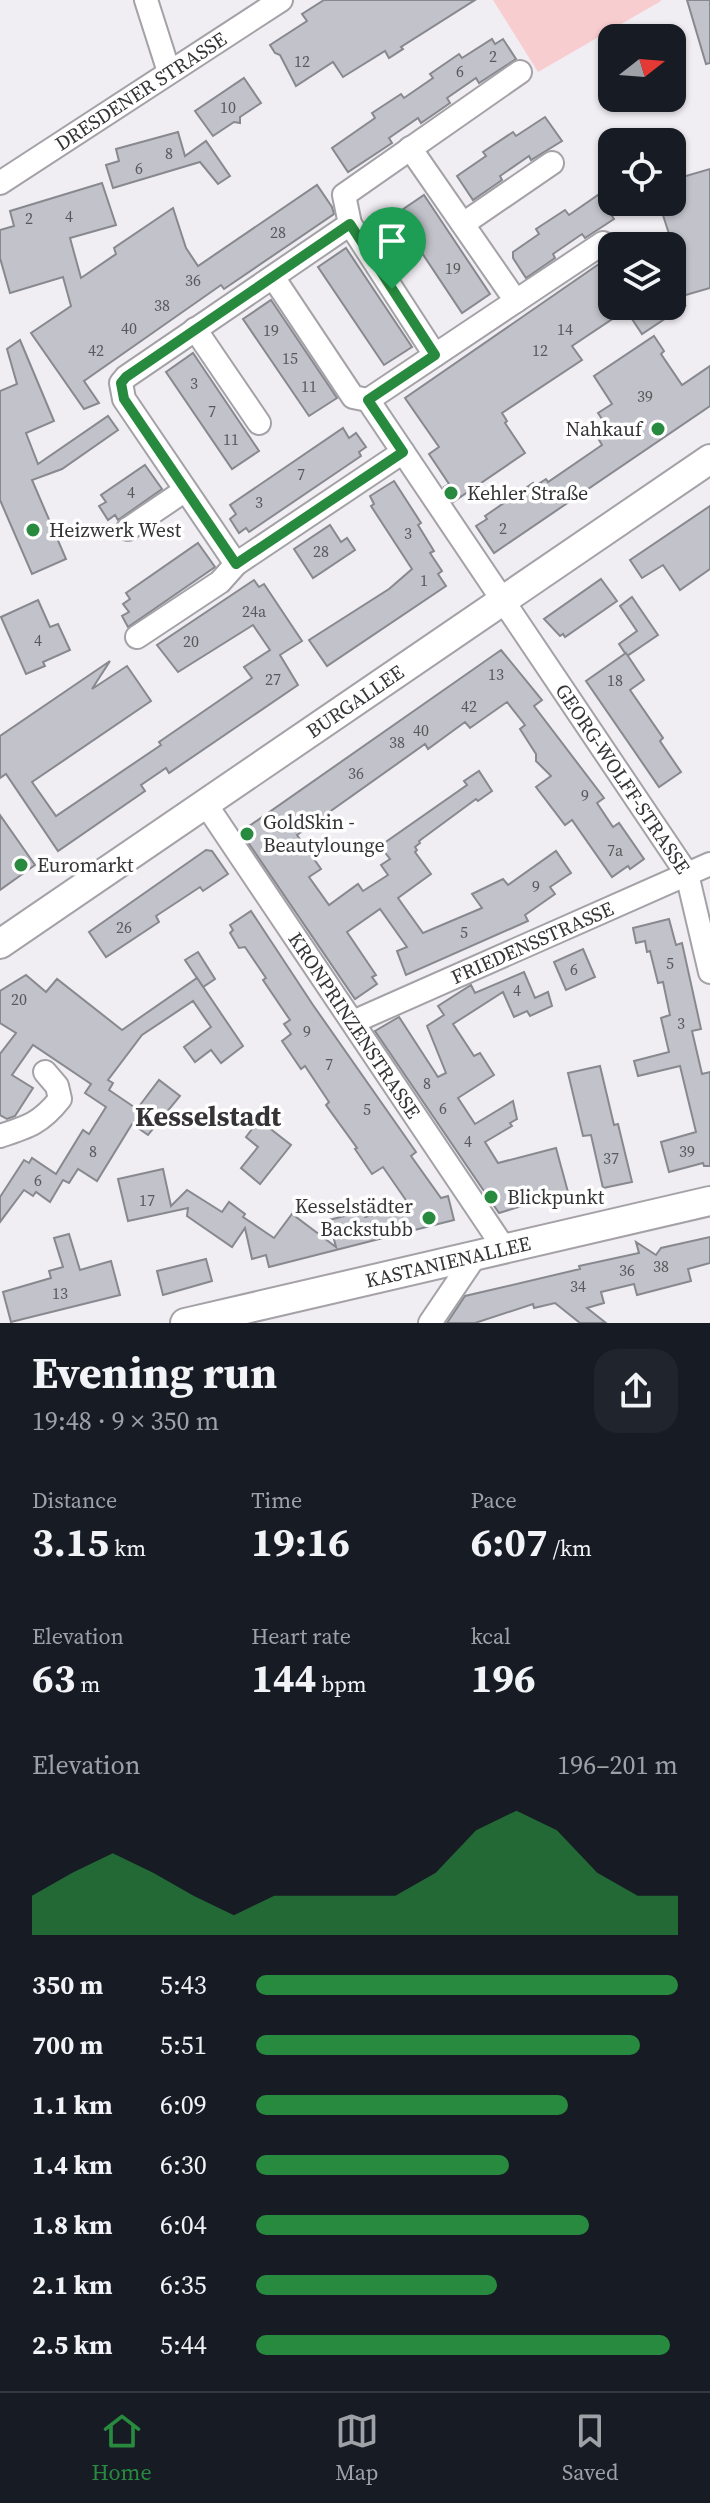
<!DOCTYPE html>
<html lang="en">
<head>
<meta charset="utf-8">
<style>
  body { margin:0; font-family:"Source Serif 4",serif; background:#20242c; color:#f1f3f6; height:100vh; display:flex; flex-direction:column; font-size:30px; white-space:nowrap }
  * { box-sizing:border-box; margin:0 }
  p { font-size:26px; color:#9ea1a6 }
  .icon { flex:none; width:44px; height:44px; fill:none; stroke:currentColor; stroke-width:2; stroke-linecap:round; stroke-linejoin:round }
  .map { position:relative; height:1323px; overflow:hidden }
  .panel { display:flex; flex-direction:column; background:#171b24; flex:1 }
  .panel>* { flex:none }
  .needle { width:52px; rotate:73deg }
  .controls { position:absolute; left:598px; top:24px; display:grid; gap:16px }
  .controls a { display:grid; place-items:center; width:88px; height:88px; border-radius:16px; background:#171b24; box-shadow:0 2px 6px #0004; font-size:40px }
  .pin { position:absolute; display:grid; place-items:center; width:68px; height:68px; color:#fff; margin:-82px -34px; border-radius:50% 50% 50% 0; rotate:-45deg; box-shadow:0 0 8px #0007 }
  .pin .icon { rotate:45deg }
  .round { display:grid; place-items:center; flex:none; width:84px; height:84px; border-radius:24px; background:#20242c }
  .summary { display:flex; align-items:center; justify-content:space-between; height:136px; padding:0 32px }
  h1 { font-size:44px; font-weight:700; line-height:60px }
  .stats { display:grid; grid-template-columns:repeat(3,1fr); gap:12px; height:136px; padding:8px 32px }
  .stats div { display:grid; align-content:center }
  .stats b { font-size:40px; font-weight:700 }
  .stats small { font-size:22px; font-weight:400 }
  .stats p { font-size:22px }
  .chart { height:224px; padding:16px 32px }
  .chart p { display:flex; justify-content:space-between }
  .chart svg { width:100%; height:144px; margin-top:8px; fill:#278a3e; opacity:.7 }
  ul { padding:0 32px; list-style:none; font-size:26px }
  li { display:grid; grid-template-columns:128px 96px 1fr; align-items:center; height:60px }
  li i { height:20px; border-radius:10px; background:#278a3e }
  .dock { display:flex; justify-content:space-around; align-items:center; height:112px; border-top:2px solid #363941; background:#171b24; font-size:22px; color:#9ea1a6 }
  .dock a { display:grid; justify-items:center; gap:4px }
  .dock .selected { color:#278a3e }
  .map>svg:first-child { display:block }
</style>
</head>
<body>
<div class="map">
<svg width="710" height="1323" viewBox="0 0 710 1323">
  <rect width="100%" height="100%" fill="#f0edf3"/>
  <!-- green -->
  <path fill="#f8cdd0" d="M493,0H661V1L538,72Z"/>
  <!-- building -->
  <g fill="#c2c3ca" stroke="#87898f" stroke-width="2">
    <path d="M324,0H475L401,47L403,49L389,58L385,51L343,77L333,62L296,86L280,55L275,53L270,45L307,21L302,14Z"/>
    <path d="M687,0H710V63L706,64Z"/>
    <path d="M492,39L495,44L503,39L516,59L479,83L476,78L447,98L450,103L421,123L418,118L389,138L392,143L348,172L332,148L375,118L372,113L401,94L404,98L433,78L430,74L459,54L462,58Z"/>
    <path d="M244,78L261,103L240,117V123L234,122L213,136L195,111Z"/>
    <path d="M545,117L562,141L531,160L529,156L500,176L502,180L473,200L457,176L486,156L483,152L513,132L516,136Z"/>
    <path d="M178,132L185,156L206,141L230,176L218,184L200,162L113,188L106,165L119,161L116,149Z"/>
    <path d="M710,169V288L672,299V243L660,206L672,202V180Z"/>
    <path d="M102,183L116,225L70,238L81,278L116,254L114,248L173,208L186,248L198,266L317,185L332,207L334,214L224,289L221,285L84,381L99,403L84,409L31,333L71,306L63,277L10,293L0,258V230L14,226L10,211Z"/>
    <path d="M424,195L490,294L462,313L396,214Z"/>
    <path d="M598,195L614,219L585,238L582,234L553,254L555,258L526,278L513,258V252L539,234L536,229L565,210L569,215Z"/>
    <path d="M346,248L412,347L384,365L318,267Z"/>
    <path d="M612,255V306H684L642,334L626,310L572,346L582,360L502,413L507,421L505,423L525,453L453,502L444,487L449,484L429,454L439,447L405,398Z"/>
    <path d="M271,300L337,398L309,416L243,319Z"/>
    <path d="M654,336L664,351L661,354L682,385L710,366V406L494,553L476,526L487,519L485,516L533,483L535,486L546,479L548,482L602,445L595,433L606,425L598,413L612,404L594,376Z"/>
    <path d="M20,340L54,421L26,433L38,464L108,416L118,430L62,469L32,480L66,559L32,574L0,500V391L17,384L7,349Z"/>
    <path d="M193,353L259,451L232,469L166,372Z"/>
    <path d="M343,428L349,438L356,433L366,447L359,452L361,456L249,532L246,528L239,533L230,519L236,514L230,505Z"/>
    <path d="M145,465L162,489L118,520L115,515L108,520L99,506L106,502L101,495Z"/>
    <path d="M394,481L421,523L418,525L434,551L430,553L442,571L438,574L446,586L327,666L309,640L389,589L412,569L371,506L374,504L370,496Z"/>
    <path d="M710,506V569L680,590L663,565L642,578L630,560Z"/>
    <path d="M330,525L341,542L347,538L355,550L313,578L294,549Z"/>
    <path d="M198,543L215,567L128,627L122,616L129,612L123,604L130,599L126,593Z"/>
    <path d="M601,579L617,601L565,637L563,634L560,636L544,619Z"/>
    <path d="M254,580L259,587L264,584L302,641L280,655L298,685L169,773L166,768L141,785L145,791L58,851L6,774L0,778V736L110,661L92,689L127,666L151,701L32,782L56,816L161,745L159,742L252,678L244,667L270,650L253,625L178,672L157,645Z"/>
    <path d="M632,597L658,635L627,656L619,644L637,631L620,606Z"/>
    <path d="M38,600L50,627L58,624L70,650L43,662L45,666L26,674L1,617Z"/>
    <path d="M501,650L542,700L534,706L604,798L597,803L613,827L619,823L644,859L630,869L628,866L612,877L572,820L565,825L536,787L551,776L536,761V754L520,729L525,725L507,702L470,728L465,722L428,749L425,744L297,835L321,869L309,877L329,905L358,884L363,891L388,875L381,865L390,859L380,846L467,785L464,781L479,771L492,791L478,801L476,799L419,841L420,843L415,847L417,850L415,852L431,874L398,898L423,933L482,908L472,894L503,879L508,885L556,851L571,873L550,887L555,894L525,915L528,921L406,975L397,951L407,947L380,909L347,932L376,975L372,977L377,984L355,999L243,835L245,829Z"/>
    <path d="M626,653L644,680L630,690L663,738L660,741L681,772L659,787L586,681Z"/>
    <path d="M0,815L35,865L0,890Z"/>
    <path d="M206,850L212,851L228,874L203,891L200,887L156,916L159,922L106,957L89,932Z"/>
    <path d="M251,911L313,1005L416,1152L411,1156L441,1198L448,1196L454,1220L269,1267L266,1255L252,1259L245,1228L232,1247L187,1216L188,1208L128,1221L118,1179L163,1169L171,1206L187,1190L222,1212L229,1202L245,1214L243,1217L274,1238L292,1214L336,1247L329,1220L364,1211L365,1217L410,1206L383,1167L372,1174L355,1149L357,1148L326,1105L329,1102L305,1066L301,1069L282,1041L291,1034L284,1024L290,1020L263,980L266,978L245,947L239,948L230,933L233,930L230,925Z"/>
    <path d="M669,919L676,945L682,943L701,1029L692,1031L702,1074L710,1072V1166H704L703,1163L669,1172L661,1142L696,1132L680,1066L638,1076L634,1061L669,1052L661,1018L670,1015L663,982L658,983L650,951L647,952L645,941L636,943L633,928Z"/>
    <path d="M583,949L595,977L566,990L554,962Z"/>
    <path d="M198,952L215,979L203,987L185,960Z"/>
    <path d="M524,972L535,998L548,992L552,1006L530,1016L527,1011L514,1017L503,992L453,1024L474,1056L480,1053L494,1075L458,1098L475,1124L513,1101L517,1119L510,1123L512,1126L485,1142L498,1163L556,1148L568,1192L499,1213L375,1031L399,1017L438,1077L446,1073L427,1026L444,1015L438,1006L471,985L475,993Z"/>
    <path d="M26,975L46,992L57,979L122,1030L197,978L243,1046L221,1063L211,1050L195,1062L184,1047L211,1027L193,1001L142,1035L108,1080L113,1083L109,1090L137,1109L159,1080L180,1096L148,1135L132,1124L97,1181L78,1169L69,1183L63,1180L50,1202L36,1192L33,1196L24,1190L0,1222V1197L24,1160L29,1163L32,1158L56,1174L83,1130L89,1134L106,1107L85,1093L91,1084L33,1045L12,1075L33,1088L15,1116L7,1119L0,1115V1054L16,1033L0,1023V991Z"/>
    <path d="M600,1066L614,1125L618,1124L632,1182L603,1188L591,1135L583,1136L568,1073Z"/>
    <path d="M259,1120L291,1145L260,1184L241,1168L258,1147L246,1137Z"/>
    <path d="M69,1234L80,1270L111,1261L120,1295L11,1322L3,1292L51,1278L49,1271L63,1267L54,1238Z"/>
    <path d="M710,1237V1263L688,1269L691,1281L637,1295L634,1284L601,1292L604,1303L587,1308L606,1323H580L555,1303L534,1308L533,1304L475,1323H447L465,1296L580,1269L579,1266L639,1253L636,1242L656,1255L661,1248Z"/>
    <path d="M206,1259L212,1281L163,1295L157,1271Z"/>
  </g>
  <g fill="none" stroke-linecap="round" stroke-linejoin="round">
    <defs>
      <g id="minor">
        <path d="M146,0L169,72"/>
        <path id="s1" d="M0,183L281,0"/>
        <path d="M350,224L435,355"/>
        <path d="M463,224L552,163"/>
        <path id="s2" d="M273,277L353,397L368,400L687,874L710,972"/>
        <path d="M516,301L603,243"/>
        <path d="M195,329L259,423"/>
        <path d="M368,400L516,301L410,148"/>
        <path d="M403,452L236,564L124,399L121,383L126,377L350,224L344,195L520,72"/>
        <path d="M128,529L184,491"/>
        <path d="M137,637L220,582L236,564"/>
        <path id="s3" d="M205,803L504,1248"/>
        <path id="s4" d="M353,1022L710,864"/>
        <path d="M0,1136C28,1127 41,1123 60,1099L57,1086L45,1072"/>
        <path d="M430,1323L476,1255"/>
      </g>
      <g id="tertiary">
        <path id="s5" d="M0,944L710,459"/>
        <path id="s6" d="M185,1323L710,1201"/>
      </g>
    </defs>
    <!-- minor casing -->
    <use href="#minor" stroke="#a4a1a7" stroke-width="26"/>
    <!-- tertiary casing -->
    <use href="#tertiary" stroke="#a4a1a7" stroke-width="32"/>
    <!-- minor -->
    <use href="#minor" stroke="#fff" stroke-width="22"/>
    <!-- tertiary -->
    <use href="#tertiary" stroke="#fff" stroke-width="28"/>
  </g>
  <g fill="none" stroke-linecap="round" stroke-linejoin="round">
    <defs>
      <path id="route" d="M350,224L435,355L368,400L403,452L236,564L124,399L121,383L126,377Z"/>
    </defs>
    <!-- route casing -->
    <use href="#route" stroke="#fff" stroke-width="16"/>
    <!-- route -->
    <use href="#route" stroke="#278a3e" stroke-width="10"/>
  </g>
  <!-- markers -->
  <g fill="#278a3e" stroke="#fff" stroke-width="3">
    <circle cx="658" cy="429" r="8"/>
    <circle cx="451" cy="493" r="8"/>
    <circle cx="33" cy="530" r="8"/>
    <circle cx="247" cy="834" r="8"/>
    <circle cx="21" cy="865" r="8"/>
    <circle cx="491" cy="1197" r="8"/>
    <circle cx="429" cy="1218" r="8"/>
  </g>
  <g text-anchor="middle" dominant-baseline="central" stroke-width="7" stroke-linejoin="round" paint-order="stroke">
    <!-- number labels -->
    <g font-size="16" fill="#59585c">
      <text x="493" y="56">2</text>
      <text x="302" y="61">12</text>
      <text x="460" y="71">6</text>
      <text x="228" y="107">10</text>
      <text x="169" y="153">8</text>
      <text x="139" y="168">6</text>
      <text x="69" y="216">4</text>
      <text x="29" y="218">2</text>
      <text x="278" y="232">28</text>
      <text x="453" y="268">19</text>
      <text x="193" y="280">36</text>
      <text x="162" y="305">38</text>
      <text x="129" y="328">40</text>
      <text x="565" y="329">14</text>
      <text x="271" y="330">19</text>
      <text x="96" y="350">42</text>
      <text x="540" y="350">12</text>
      <text x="290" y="358">15</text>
      <text x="194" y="383">3</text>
      <text x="309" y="386">11</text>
      <text x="645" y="396">39</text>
      <text x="212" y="411">7</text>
      <text x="231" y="439">11</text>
      <text x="301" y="474">7</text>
      <text x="131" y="492">4</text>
      <text x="259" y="502">3</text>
      <text x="503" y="528">2</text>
      <text x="408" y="533">3</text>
      <text x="321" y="551">28</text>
      <text x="424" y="580">1</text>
      <text x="254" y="611">24a</text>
      <text x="38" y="640">4</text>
      <text x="191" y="641">20</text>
      <text x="496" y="674">13</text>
      <text x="273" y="679">27</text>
      <text x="615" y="680">18</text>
      <text x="469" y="706">42</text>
      <text x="421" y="730">40</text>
      <text x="397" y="742">38</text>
      <text x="356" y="773">36</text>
      <text x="585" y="795">9</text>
      <text x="615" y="850">7a</text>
      <text x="536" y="886">9</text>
      <text x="124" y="927">26</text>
      <text x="464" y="932">5</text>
      <text x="670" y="963">5</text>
      <text x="574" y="969">6</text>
      <text x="517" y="990">4</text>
      <text x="19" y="999">20</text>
      <text x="681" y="1023">3</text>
      <text x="307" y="1031">9</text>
      <text x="329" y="1064">7</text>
      <text x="427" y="1083">8</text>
      <text x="443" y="1108">6</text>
      <text x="367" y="1109">5</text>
      <text x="468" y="1141">4</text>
      <text x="93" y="1151">8</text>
      <text x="687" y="1151">39</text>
      <text x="611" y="1158">37</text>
      <text x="38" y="1180">6</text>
      <text x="147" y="1200">17</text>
      <text x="661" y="1266">38</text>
      <text x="627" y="1270">36</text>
      <text x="578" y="1286">34</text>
      <text x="60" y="1293">13</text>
    </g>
    <!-- street labels -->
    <g font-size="20" fill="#363437" stroke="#fff">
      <text stroke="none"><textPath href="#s1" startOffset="168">DRESDENER STRASSE</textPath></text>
      <text stroke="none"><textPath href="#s5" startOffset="430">BURGALLEE</textPath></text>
      <text stroke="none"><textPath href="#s2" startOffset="616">GEORG-WOLFF-STRASSE</textPath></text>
      <text stroke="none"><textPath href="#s4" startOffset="196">FRIEDENSSTRASSE</textPath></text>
      <text stroke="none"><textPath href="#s3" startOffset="268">KRONPRINZENSTRASSE</textPath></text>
      <text stroke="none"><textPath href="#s6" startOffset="270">KASTANIENALLEE</textPath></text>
    </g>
    <!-- poi labels -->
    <g font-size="20" fill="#363437" stroke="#fff" text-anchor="start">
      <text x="642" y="429" text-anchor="end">Nahkauf</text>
      <text x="467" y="493">Kehler Straße</text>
      <text x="49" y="530">Heizwerk West</text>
      <text x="263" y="822">GoldSkin -<tspan x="263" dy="23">Beautylounge</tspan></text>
      <text x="37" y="865">Euromarkt</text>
      <text x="507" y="1197">Blickpunkt</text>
      <text x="413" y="1206" text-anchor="end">Kesselstädter<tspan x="413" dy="23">Backstubb</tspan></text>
    </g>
    <!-- district labels -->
    <g font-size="28" font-weight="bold" fill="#363437" stroke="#fff">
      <text x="208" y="1116">Kesselstadt</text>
    </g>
  </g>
</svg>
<div class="controls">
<a><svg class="needle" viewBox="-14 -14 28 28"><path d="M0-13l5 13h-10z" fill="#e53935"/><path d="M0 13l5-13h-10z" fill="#9ea1a6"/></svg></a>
<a><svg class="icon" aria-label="locate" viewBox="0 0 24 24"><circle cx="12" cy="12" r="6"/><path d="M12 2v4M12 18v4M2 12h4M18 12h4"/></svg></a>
<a><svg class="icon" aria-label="layers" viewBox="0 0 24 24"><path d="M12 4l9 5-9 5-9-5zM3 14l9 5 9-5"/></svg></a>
</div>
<div class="pin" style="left:392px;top:289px;background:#1e9e55"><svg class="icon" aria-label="arrive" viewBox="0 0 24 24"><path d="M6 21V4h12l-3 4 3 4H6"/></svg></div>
</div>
<section class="panel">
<div class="summary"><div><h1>Evening run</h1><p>19:48 · 9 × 350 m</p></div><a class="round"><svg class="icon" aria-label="share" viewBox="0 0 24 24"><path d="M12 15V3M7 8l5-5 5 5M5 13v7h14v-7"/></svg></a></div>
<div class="stats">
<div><p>Distance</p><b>3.15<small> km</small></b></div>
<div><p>Time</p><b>19:16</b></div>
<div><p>Pace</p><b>6:07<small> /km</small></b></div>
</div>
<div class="stats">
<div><p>Elevation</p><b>63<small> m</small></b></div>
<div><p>Heart rate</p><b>144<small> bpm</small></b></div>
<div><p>kcal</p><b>196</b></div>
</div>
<div class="chart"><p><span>Elevation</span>196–201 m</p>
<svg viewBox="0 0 160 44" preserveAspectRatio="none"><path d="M0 44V32L10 25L20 19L30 25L40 32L50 38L60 32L70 32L80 32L90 32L100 25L110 12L120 6L130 12L140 25L150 32L160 32V44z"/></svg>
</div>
<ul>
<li><b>350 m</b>5:43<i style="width:100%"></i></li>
<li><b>700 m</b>5:51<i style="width:91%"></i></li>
<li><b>1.1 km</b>6:09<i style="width:74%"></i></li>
<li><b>1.4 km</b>6:30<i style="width:60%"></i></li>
<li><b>1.8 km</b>6:04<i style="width:79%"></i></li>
<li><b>2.1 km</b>6:35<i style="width:57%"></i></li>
<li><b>2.5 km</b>5:44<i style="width:98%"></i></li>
</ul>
</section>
<nav class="dock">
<a class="selected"><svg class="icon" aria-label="home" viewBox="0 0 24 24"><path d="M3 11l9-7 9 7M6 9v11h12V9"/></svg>Home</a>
<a><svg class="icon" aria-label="map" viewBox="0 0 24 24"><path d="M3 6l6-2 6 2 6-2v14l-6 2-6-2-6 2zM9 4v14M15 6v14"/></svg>Map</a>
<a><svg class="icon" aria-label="saved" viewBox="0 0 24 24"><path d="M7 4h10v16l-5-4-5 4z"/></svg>Saved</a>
</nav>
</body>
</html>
